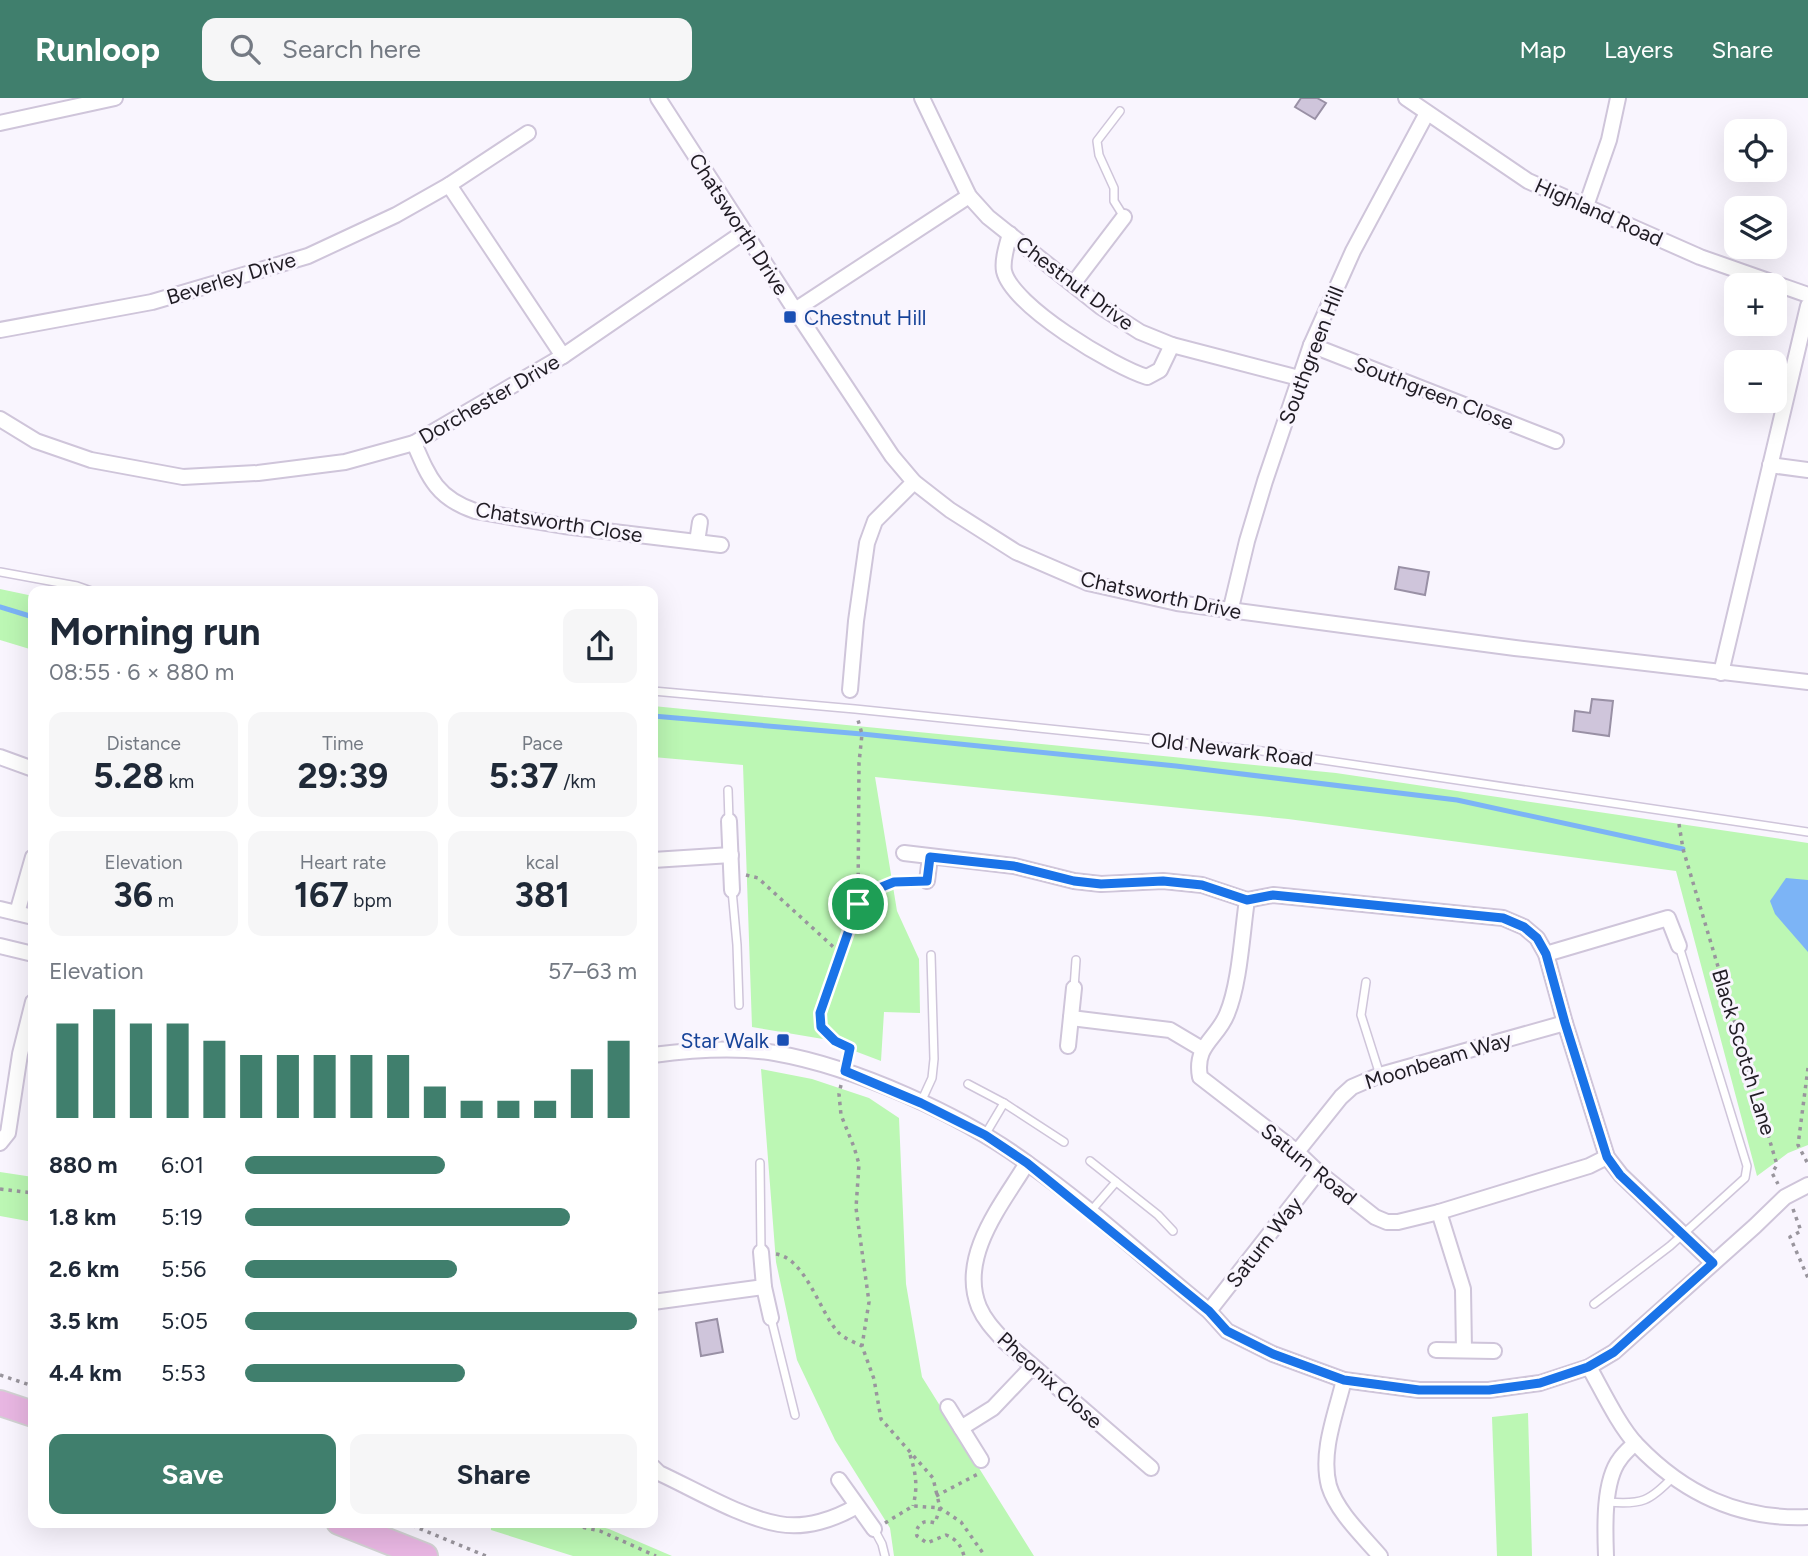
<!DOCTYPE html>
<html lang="en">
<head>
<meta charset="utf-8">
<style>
  body { margin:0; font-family:Figtree,sans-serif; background:#f6f6f7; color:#1f2937; height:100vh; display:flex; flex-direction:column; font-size:26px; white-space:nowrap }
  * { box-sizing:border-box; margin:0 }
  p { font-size:23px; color:#747a83 }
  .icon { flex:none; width:38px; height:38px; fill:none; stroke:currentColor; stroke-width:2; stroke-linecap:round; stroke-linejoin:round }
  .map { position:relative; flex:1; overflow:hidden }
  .side { position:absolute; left:28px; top:488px; width:630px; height:942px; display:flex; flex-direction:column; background:#fff; border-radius:14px; box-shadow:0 7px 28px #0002 }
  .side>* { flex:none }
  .tools { position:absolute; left:1724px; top:21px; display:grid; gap:14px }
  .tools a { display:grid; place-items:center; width:63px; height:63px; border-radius:14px; background:#fff; box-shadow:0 7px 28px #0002; font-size:35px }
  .pin { position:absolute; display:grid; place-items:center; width:60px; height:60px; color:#fff; margin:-30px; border:4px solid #fff; border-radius:50%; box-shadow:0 2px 7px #0007 }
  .round { display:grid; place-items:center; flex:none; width:74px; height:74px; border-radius:14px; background:#f6f6f7 }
  .summary { display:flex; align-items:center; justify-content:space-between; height:119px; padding:0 21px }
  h1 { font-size:38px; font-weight:700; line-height:52px }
  .metrics { display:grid; grid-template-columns:repeat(3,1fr); gap:10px; height:119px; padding:7px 21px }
  .metrics div { display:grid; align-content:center; border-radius:14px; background:#f6f6f7; text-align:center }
  .metrics b { font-size:35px; font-weight:700 }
  .metrics small { font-size:19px; font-weight:400 }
  .metrics p { font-size:19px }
  .chart { height:196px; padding:14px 21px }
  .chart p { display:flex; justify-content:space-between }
  .chart svg { width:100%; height:126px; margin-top:7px; stroke:#407f6d; stroke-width:6 }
  .button { display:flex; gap:14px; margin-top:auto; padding:14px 21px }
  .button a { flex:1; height:80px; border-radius:14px; background:#407f6d; color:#fff; font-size:28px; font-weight:700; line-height:80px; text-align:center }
  .button a+a { background:#f6f6f7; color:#1f2937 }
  ul { padding:0 21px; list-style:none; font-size:23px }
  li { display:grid; grid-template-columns:112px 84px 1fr; align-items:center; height:52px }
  li i { height:18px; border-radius:9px; background:#407f6d }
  header { display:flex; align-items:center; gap:42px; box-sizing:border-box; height:98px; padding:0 35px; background:#407f6d; color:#fff }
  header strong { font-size:33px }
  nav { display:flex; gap:38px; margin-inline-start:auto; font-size:24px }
  .search { width:490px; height:63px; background:#f6f6f7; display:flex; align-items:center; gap:18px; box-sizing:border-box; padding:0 24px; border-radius:14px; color:#747a83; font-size:26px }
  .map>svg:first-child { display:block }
</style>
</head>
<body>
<header>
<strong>Runloop</strong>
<div class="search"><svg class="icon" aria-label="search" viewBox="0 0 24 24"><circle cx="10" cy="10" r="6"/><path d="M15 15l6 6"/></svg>Search here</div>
<nav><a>Map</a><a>Layers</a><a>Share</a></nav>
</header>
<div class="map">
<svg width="1808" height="1458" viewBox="0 0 1808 1458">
  <rect width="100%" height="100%" fill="#f9f5fe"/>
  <!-- green -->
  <g fill="#bcf7b4">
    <path d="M0,491L33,498V552L0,542Z"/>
    <path d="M653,608L1336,675L1808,745V1047L1788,1055L1757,1078L1676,773L1288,721L875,679L897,813L919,861L920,915L884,914L881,963L823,941L752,929L743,667L653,659Z"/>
    <path d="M761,971L812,981L869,1000L899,1020L906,1186L922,1279L1034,1458H894L890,1430L835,1342L797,1262L776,1164Z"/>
    <path d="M0,1074L33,1079V1124L0,1118Z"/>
    <path d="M1528,1315L1532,1458H1497L1492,1319Z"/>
    <path d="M491,1425H587L609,1431L672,1458H573L491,1432Z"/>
  </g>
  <!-- water -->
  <path fill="#7cb4f6" d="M1786,780L1808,782V854L1775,816L1770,803Z"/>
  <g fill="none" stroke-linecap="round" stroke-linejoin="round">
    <!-- stream -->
    <g stroke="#7cb4f6" stroke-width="5">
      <path d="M0,509L33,519"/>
      <path d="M653,618L862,636L1176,668L1457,702L1683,751"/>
    </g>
  </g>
  <!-- building -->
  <g fill="#cfc5db" stroke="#9990a5" stroke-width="2">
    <path d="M1301,0H1317L1326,5L1315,21L1295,9Z"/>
    <path d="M1399,469L1429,474L1425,497L1395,491Z"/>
    <path d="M1592,601L1613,603L1609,638L1573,633L1575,613L1590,615Z"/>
    <path d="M717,1221L723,1254L701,1258L696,1225Z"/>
  </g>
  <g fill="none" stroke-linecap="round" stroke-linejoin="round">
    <defs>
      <g id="service">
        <path d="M1120,13L1097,43L1099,57L1114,90V103L1124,119"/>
        <path d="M0,474L77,488L94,494"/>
        <path d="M653,593L855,611L1262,653L1808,734"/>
        <path d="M728,692L729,723"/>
        <path d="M732,792L737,847L739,907"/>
        <path d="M1366,884L1361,917L1380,977"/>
        <path d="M1074,890L1076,862"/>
        <path d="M968,986L1004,1005L1064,1044"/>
        <path d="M921,1004L932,980L934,961L931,857"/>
        <path d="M985,1037L1004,1005"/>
        <path d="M1090,1063L1158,1117L1173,1133"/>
        <path d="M760,1065L761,1154"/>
        <path d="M1090,1114L1116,1084"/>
        <path d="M1594,1206L1670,1148L1745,1080L1747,1068L1679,848"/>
        <path d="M771,1220L795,1317"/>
        <path d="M1608,1404C1642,1407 1650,1403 1673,1379"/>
        <path d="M874,1431L882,1446L885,1458"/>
      </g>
      <g id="minor">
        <path d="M658,0L795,212L892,358L914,384L950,412L1016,454L1088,485L1177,505L1515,550L1808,584"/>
        <path d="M922,0L969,98L988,119L1101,209L1140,234L1172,247L1299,280"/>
        <path d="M1406,0L1528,83L1700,159L1808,197"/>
        <path d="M0,25L115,0"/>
        <path d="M449,87L563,258"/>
        <path d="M1586,108L1609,42L1618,0"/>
        <path d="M1010,136C1007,147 1002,162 1004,173C1012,208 1114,269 1147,279L1160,272L1172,247"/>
        <path d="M1073,186L1124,119"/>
        <path d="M795,212L969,98"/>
        <path d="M0,232L152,204L308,158L396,117L449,87L528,35"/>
        <path d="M1311,247L1556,343"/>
        <path d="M0,321L36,343L91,362L183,379L258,375L345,364L414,345L563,258L744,134"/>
        <path d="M414,345C429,380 437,400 475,413L564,428L721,447"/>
        <path d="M1770,367L1808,372"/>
        <path d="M697,444L700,424"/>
        <path d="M1230,514L1247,443L1265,383L1311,247L1353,153L1427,15"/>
        <path d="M1721,575L1808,208"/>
        <path d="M850,592L856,523L867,445L875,423L914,384"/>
        <path d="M0,659L33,671"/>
        <path d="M729,723L732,792"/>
        <path d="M904,755L1014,768L1074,783L1101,786L1163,783L1202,787L1247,802L1273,797L1503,820L1524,829L1537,840L1546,856L1565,925L1607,1059L1621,1077L1713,1165"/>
        <path d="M653,762L731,757"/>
        <path d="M927,783L930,759"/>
        <path d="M1247,802C1242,835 1240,885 1227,916C1217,941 1194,947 1200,979L1297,1054L1318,1074L1375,1119L1387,1124H1398L1439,1114L1589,1068L1607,1059"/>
        <path d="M0,811L33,819"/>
        <path d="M17,815L33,759"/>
        <path d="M0,848L33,856"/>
        <path d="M1546,856L1668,820L1679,848"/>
        <path d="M1071,920L1170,932L1202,951"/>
        <path d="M1068,948L1074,890"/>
        <path d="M653,957C690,952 738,949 775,955C855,969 962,1017 1027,1065C1091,1110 1148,1164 1209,1213L1227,1233L1273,1256L1344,1282L1419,1292H1489L1540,1285L1589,1269L1614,1254L1755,1128L1785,1099L1808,1087"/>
        <path d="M0,1045L8,1035L20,956L33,904"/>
        <path d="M1297,1054L1341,999L1352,989L1380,977L1565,925"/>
        <path d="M1027,1065C1003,1105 958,1158 979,1209C985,1223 995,1233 1005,1244L1151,1370"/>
        <path d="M1439,1114L1463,1191L1464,1252"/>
        <path d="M761,1154L764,1189L771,1220"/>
        <path d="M653,1204L764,1189"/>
        <path d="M1209,1213L1318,1074"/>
        <path d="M1436,1252L1494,1253"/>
        <path d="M1589,1269C1602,1292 1619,1328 1637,1347C1684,1396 1739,1422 1808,1419"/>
        <path d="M1344,1282C1336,1315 1320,1354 1329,1388C1337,1414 1363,1438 1380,1458"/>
        <path d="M948,1309L981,1362"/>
        <path d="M961,1330L993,1310L1032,1269"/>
        <path d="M653,1369L659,1375C696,1392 740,1419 779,1426C806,1431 835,1421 857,1408"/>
        <path d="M839,1382L874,1431"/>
        <path d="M1606,1458C1605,1431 1603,1383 1620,1361C1624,1355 1630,1350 1635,1345"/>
      </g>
      <g id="trunk">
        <path d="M0,1305L33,1316"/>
        <path d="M339,1424L425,1458"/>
      </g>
    </defs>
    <!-- service casing -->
    <use href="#service" stroke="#cfc5da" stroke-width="10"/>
    <!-- minor casing -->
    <use href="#minor" stroke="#cfc5da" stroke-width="18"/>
    <!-- trunk casing -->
    <use href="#trunk" stroke="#d2d2d3" stroke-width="28"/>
    <!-- path -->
    <g stroke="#99959d" stroke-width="3.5" stroke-dasharray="3.5 5" stroke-linecap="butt">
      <path d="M1679,726L1683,751L1777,1067L1772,1075L1778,1086"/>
      <path d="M746,777L758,780L840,855"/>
      <path d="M858,806C874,791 889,785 912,783"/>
      <path d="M848,959L851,950L835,943L821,929L820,915L858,806L859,665L862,636L858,622"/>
      <path d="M1808,970L1798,1047L1808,1066"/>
      <path d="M841,987L839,996L841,1017L854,1049L859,1066L856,1110L869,1204L862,1248L874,1281L881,1321L933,1380L940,1410L961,1424L985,1458"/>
      <path d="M0,1091L33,1095"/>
      <path d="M1793,1111L1801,1133L1790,1139L1808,1180"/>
      <path d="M776,1156C806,1161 819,1213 838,1234C843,1240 854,1244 862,1248"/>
      <path d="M0,1277L33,1288"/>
      <path d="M910,1357C916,1375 918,1389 913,1408"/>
      <path d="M936,1398L978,1376"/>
      <path d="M404,1424L486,1458"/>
      <path d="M558,1424L600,1433L656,1458"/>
      <path d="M885,1425L913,1408L940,1410L935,1425C925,1422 919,1424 916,1434L917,1438L927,1445L946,1437C956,1441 961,1447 964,1458"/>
    </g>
    <!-- service -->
    <use href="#service" stroke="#fff" stroke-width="7"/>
    <!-- minor -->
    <use href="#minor" stroke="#fff" stroke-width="14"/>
    <!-- trunk -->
    <use href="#trunk" stroke="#e8b6e2" stroke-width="24"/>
  </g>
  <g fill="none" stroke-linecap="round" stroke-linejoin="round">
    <defs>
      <path id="route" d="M930,759L1014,768L1074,783L1101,786L1163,783L1202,787L1247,802L1273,797L1503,820L1524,829L1537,840L1546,856L1565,925L1607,1059L1620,1077L1713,1165L1614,1254L1588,1269L1540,1285L1489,1292H1419L1344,1282L1273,1256L1227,1233L1209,1213L1027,1065L985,1037L921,1005L845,973L850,950L835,943L821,929L820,915L858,806L872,793L894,784L927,783Z"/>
    </defs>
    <!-- route casing -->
    <use href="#route" stroke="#fff" stroke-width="14"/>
    <!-- route -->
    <use href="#route" stroke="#1a73e8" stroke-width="9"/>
  </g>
  <!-- markers -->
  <g fill="#1a4fb4" stroke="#f9f5fe" stroke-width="2.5">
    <rect x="783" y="212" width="14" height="14" rx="3.5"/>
    <rect x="776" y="935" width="14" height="14" rx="3.5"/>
  </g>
  <g text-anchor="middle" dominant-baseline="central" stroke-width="6" stroke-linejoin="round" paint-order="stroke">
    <!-- street labels -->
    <g font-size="21" fill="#201c24" stroke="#f9f5fe">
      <text transform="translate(1599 114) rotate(24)">Highland Road</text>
      <text transform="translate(739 126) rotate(57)">Chatsworth Drive</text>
      <text transform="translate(231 180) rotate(-17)">Beverley Drive</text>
      <text transform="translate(1075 185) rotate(37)">Chestnut Drive</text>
      <text transform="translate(1311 257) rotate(-69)">Southgreen Hill</text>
      <text transform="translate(1434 295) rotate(21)">Southgreen Close</text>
      <text transform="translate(489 301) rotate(-30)">Dorchester Drive</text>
      <text transform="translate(559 424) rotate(9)">Chatsworth Close</text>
      <text transform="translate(1161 497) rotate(12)">Chatsworth Drive</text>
      <text transform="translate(1232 651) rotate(7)">Old Newark Road</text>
      <text transform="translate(1744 954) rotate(73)">Black Scotch Lane</text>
      <text transform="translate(1438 962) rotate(-17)">Moonbeam Way</text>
      <text transform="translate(1309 1066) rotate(39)">Saturn Road</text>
      <text transform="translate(1264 1144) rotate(-52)">Saturn Way</text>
      <text transform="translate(1050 1282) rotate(42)">Pheonix Close</text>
    </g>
    <!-- transit labels -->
    <g font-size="21" fill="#164399" stroke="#f9f5fe" text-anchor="start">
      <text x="804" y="219">Chestnut Hill</text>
      <text x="769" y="942" text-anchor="end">Star Walk</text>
    </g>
  </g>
</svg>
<div class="tools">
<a><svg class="icon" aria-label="locate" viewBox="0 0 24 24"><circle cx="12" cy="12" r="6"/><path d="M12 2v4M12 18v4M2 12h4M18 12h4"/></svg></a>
<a><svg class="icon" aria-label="layers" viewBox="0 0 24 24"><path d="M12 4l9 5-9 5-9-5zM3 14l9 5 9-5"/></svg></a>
<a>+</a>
<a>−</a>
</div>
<div class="pin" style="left:858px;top:806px;background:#1e9e55"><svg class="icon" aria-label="arrive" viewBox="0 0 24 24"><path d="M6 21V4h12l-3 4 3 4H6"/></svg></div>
<section class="side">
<div class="summary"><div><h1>Morning run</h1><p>08:55 · 6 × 880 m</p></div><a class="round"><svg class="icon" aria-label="share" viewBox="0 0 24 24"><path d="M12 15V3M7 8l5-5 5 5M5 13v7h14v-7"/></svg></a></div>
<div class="metrics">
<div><p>Distance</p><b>5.28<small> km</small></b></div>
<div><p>Time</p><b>29:39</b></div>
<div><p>Pace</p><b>5:37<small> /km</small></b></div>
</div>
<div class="metrics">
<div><p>Elevation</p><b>36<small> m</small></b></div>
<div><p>Heart rate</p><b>167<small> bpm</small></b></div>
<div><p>kcal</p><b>381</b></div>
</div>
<div class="chart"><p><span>Elevation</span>57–63 m</p>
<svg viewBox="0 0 160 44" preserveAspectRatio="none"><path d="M5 44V11M15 44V6M25 44V11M35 44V11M45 44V17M55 44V22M65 44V22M75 44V22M85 44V22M95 44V22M105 44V33M115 44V38M125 44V38M135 44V38M145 44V27M155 44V17"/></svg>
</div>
<ul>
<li><b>880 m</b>6:01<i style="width:51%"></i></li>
<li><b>1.8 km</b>5:19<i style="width:83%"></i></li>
<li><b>2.6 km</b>5:56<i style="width:54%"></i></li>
<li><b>3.5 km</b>5:05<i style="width:100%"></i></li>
<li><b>4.4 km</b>5:53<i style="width:56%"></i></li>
</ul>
<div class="button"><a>Save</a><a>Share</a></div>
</section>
</div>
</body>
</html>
